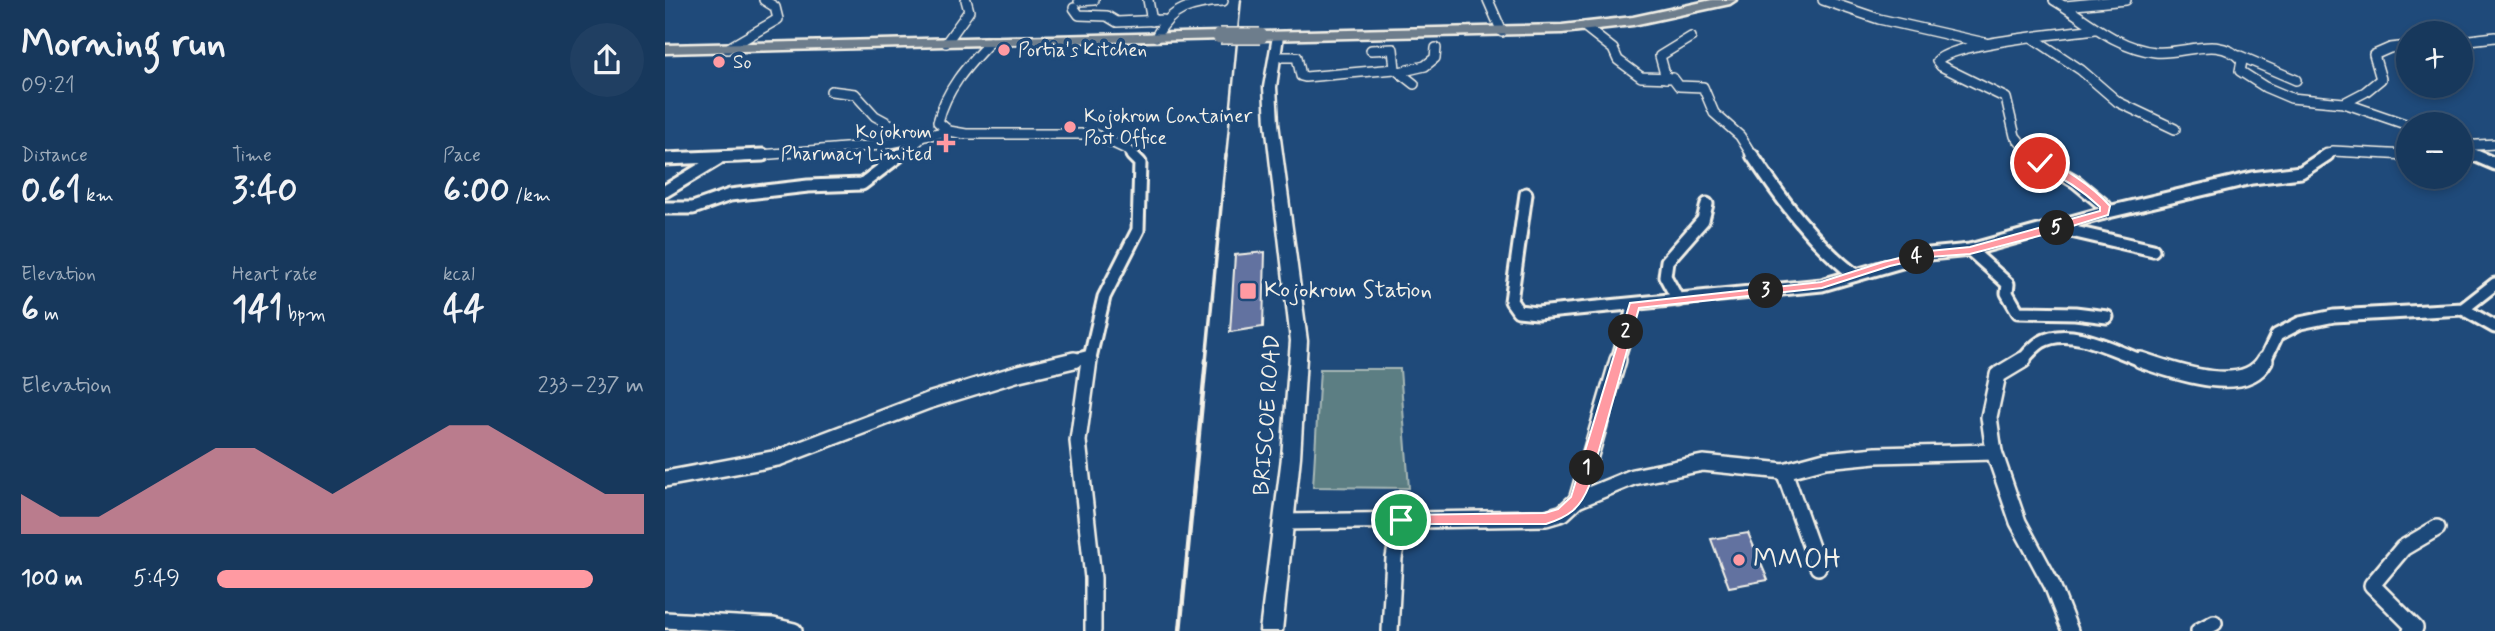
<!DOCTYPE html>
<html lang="en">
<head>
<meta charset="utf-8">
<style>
  body { margin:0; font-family:Mynerve,sans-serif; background:#203f62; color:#f1f3f6; height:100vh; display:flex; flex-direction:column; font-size:26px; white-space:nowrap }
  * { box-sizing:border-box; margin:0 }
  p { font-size:23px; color:#9eacbb }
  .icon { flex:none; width:38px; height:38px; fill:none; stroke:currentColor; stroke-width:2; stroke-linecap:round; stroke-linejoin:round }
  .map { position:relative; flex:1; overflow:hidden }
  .side { display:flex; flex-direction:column; background:#17385c; width:665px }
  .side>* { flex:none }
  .controls { position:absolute; left:1731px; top:21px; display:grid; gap:14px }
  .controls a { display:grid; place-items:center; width:77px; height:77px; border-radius:50%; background:#17385c; box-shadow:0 4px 10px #0003,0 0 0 2px #365272; font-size:35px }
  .pin { position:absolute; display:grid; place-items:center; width:60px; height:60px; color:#fff; margin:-30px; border:4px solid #fff; border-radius:50%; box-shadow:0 2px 7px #0007 }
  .km { position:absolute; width:35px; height:35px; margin:-18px; border-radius:50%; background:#222; color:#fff; font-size:19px; line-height:35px; text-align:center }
  .round { display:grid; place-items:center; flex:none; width:74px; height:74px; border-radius:37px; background:#203f62 }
  .overview { display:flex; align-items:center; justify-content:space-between; height:119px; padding:0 21px }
  h1 { font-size:38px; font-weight:700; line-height:52px }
  .metrics { display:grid; grid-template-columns:repeat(3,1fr); gap:10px; height:119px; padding:7px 21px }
  .metrics div { display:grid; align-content:center }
  .metrics b { font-size:35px; font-weight:700 }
  .metrics small { font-size:19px; font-weight:400 }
  .metrics p { font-size:19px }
  .chart { height:196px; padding:14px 21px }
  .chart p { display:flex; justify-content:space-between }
  .chart svg { width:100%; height:126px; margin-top:7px; fill:#ff9aa2; opacity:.7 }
  ul { padding:0 21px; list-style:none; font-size:23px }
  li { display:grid; grid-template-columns:112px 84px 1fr; align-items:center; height:52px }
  li i { height:18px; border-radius:9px; background:#ff9aa2 }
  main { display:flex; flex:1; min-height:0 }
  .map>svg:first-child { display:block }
</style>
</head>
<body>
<main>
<section class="side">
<div class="overview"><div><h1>Morning run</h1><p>09:21</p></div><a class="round"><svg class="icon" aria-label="share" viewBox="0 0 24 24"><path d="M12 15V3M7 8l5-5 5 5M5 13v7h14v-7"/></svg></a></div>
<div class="metrics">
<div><p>Distance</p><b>0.61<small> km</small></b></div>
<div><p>Time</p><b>3:40</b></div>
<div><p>Pace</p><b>6:00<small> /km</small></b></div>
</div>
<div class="metrics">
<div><p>Elevation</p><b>6<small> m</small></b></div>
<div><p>Heart rate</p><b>141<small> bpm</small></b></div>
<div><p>kcal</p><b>44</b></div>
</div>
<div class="chart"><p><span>Elevation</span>233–237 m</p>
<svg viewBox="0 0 160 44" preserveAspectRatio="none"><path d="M0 44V30L10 38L20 38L30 30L40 22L50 14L60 14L70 22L80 30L90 22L100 14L110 6L120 6L130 14L140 22L150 30L160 30V44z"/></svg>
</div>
<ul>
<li><b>100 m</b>5:49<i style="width:88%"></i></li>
</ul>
</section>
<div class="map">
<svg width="1830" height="631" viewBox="0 0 1830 631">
  <rect width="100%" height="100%" fill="#1f4a7a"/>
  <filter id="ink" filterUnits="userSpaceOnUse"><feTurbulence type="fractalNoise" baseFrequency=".0143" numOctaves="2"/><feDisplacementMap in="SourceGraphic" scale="14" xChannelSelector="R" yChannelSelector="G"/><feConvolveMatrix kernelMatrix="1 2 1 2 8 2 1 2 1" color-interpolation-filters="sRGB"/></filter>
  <g filter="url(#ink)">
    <!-- green -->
    <path fill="#5b7e83" stroke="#a8b8b6" stroke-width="2" d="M655,369H735L744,488L648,487Z"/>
    <!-- building -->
    <g fill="#6272a0" stroke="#f4f1e8" stroke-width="2">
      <path d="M600,252L598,327L565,332L570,255Z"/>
      <path d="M1083,533L1103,580L1064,587L1046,539Z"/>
    </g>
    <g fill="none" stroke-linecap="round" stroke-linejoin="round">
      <defs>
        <g id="minor-far2">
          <path d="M483,0L487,21"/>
          <path d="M823,0L837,32"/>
          <path d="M1158,0L1214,19L1320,43"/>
          <path d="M1389,0C1421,19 1451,48 1490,52C1519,55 1555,34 1577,61L1575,71L1600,87L1626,98L1679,103L1743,125"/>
          <path d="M414,1L429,0"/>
          <path d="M1400,6L1461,0"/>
          <path d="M409,8L414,15L442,16L452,22L498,20"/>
          <path d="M920,27L948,49L953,60L976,77L1008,78L1014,86L1038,87L1049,113L1075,136L1088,157"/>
          <path d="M491,37C505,8 528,3 558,1"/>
          <path d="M1368,38L1416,70L1453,102L1510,129"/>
          <path d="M1796,41L1830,37"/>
          <path d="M325,42C302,66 281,89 273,122L284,131L301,134H429L461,149L469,157"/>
          <path d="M281,43L304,11L301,0"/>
          <path d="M62,49L113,19L110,7L99,0"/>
          <path d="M706,50L728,49L730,69L749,84"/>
          <path d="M1575,56L1631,80"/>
          <path d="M611,57H632L636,76L640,77L730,69"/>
          <path d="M734,72L760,66L770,58L771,48"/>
          <path d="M1001,78L995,56L1026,37"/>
          <path d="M166,91L190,94L210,116L254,140L233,157"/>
          <path d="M1679,103L1700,92L1716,79L1709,55L1725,48L1743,46"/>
          <path d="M1796,146L1830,144"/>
          <path d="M1796,149L1813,157"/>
          <path d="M72,157L216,145L284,131"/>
          <path d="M1367,157L1350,136L1341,98L1276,66L1272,61C1287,43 1401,33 1430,29"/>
          <path d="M1660,157L1668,151L1743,155"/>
        </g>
        <g id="minor-far1">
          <path d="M1087,155C1116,199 1148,243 1190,275"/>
          <path d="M1365,155L1411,182L1440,206L1439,213"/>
          <path d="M1739,155H1743"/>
          <path d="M1809,155L1830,164"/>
          <path d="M0,159L98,155"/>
          <path d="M0,191L53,159"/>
          <path d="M861,194L846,301L853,311L872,313L1157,285L1264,254L1305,250L1439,213L1587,178L1636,172L1662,155"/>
          <path d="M0,208H28L65,195L143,186L197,184L235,155"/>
          <path d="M1393,228L1488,250"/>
          <path d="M1305,250L1343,284L1342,293L1353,312L1410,313L1442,317"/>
          <path d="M1013,300L1000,276L1002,261L1038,220L1042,204"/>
          <path d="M1798,309L1830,327"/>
          <path d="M401,362L425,356"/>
          <path d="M424,362L439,297L473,230L475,163L467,155"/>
          <path d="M952,362L969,305"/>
          <path d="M1356,362C1362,355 1368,347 1376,342C1406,325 1451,352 1481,362"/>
          <path d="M1599,362L1612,335L1635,323L1669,316L1798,309L1830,284"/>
        </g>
        <g id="minor">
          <path d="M424,360L413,441L428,578V631"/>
          <path d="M1358,360L1333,375L1324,417L1329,452L1353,522L1387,585L1405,631"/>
          <path d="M1476,360C1506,370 1580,398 1600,360"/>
          <path d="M1119,471L1153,567"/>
          <path d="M0,479L113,458L263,401L354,373L409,360"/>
          <path d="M912,500L953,360"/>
          <path d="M618,522L881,518L898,513L912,500L968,477L1038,463L1119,471L1160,460L1211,455L1329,452"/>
          <path d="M0,620L108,626L129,631"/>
          <path d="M725,631L729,558L736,520"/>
          <path d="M1534,631L1549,623"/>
          <path d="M1746,631L1750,628L1707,585L1738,548L1772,528"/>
        </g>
        <path id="tertiary" d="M613,33L618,36L611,87L613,123L642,341L635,457L617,631H595L617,457L626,341L601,123L599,87L608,36Z"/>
        <g id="trunk">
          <path d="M1047,0H1071L1065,4L968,25L897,33L595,40L588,36L595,32L897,25L968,17Z"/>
          <path d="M555,32L560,33V39L0,53V45Z"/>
        </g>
      </defs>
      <!-- minor-far2 casing -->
      <use href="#minor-far2" stroke="#f4f1e8" stroke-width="12"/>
      <!-- minor-far1 casing -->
      <use href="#minor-far1" stroke="#f4f1e8" stroke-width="17"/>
      <!-- minor casing -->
      <use href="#minor" stroke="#f4f1e8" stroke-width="20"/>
      <!-- tertiary casing -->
      <use href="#tertiary" stroke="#f4f1e8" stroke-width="5"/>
      <!-- trunk casing -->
      <use href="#trunk" stroke="#f4f1e8" stroke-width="5"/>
      <!-- minor-far2 -->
      <use href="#minor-far2" stroke="#1f4a7a" stroke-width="9"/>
      <!-- minor-far1 -->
      <use href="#minor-far1" stroke="#1f4a7a" stroke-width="11"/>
      <!-- minor -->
      <use href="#minor" stroke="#1f4a7a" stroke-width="15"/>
      <!-- tertiary -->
      <use href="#tertiary" fill="#1f4a7a" fill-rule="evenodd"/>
      <!-- trunk -->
      <use href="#trunk" fill="#6d7d8c" fill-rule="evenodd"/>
      <!-- rail-far2 -->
      <path stroke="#f4f1e8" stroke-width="2.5" d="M561,157L576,0"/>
      <!-- rail-far1 -->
      <path stroke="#f4f1e8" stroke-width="3.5" d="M541,362L561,155"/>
      <!-- rail -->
      <path stroke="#f4f1e8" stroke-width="4.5" d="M515,631L541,360"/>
      <defs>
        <path id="trunk-bridge" d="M555,36H595"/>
      </defs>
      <!-- trunk-bridge casing -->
      <use href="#trunk-bridge" stroke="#f4f1e8" stroke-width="18" stroke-linecap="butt"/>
      <!-- trunk-bridge -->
      <use href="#trunk-bridge" stroke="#6d7d8c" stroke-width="15"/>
    </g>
  </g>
  <!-- route -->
  <path fill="#ff9aa2" stroke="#fff" stroke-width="2" d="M1372,161C1393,160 1431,190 1445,206L1443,215L1385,233L1305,254L1264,257L1225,266L1157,288L974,308L924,486C915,509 903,517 881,524H731V516L736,515L880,513L893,509L906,497L965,303L1156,282L1218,262L1264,251L1305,247L1435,211V207C1416,189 1395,176 1372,165Z"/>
  <!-- markers -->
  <g fill="#ff9aa2" stroke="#1f4a7a" stroke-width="2.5">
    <circle cx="339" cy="50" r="7"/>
    <circle cx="54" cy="62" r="7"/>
    <circle cx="405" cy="127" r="7"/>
    <path d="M277.5 132.5h7v7h7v7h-7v7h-7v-7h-7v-7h7z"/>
    <rect x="574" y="282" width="18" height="18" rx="3.5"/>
    <circle cx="1074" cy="560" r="7"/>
  </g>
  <g text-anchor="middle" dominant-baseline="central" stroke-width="7" stroke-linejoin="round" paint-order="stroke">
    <!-- far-poi labels -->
    <g font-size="19" fill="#f4f1e8" stroke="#1f4a7a" text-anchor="start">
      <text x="353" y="50">Portia's Kitchen</text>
      <text x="68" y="62">So</text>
      <text x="419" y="116">Kojokrom Container<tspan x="419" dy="22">Post Office</tspan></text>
      <text x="267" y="132" text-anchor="end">Kojokrom<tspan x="267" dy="22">Pharmacy Limited</tspan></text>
    </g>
    <!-- poi labels -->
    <g font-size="23" fill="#f4f1e8" stroke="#1f4a7a" text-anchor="start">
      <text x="599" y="291">Kojokrom Station</text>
    </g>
    <!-- street labels -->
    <g font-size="23" fill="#f4f1e8" stroke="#1f4a7a">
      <text transform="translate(603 415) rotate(-86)">BRISCOE ROAD</text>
    </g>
    <!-- near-poi labels -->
    <g font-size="28" fill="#f4f1e8" stroke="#1f4a7a" text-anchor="start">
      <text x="1088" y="560">MMOH</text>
    </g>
  </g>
</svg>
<div class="controls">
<a>+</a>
<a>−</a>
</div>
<div class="pin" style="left:736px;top:520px;background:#1e9e55"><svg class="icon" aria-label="arrive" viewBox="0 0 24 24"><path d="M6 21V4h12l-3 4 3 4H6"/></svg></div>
<div class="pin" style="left:1375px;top:163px;background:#d93025"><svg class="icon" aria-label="check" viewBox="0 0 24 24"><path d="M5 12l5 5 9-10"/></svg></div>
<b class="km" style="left:922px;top:468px">1</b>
<b class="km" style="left:961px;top:332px">2</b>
<b class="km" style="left:1101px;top:291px">3</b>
<b class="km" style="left:1252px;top:257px">4</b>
<b class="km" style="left:1392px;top:228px">5</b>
</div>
</main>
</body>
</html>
